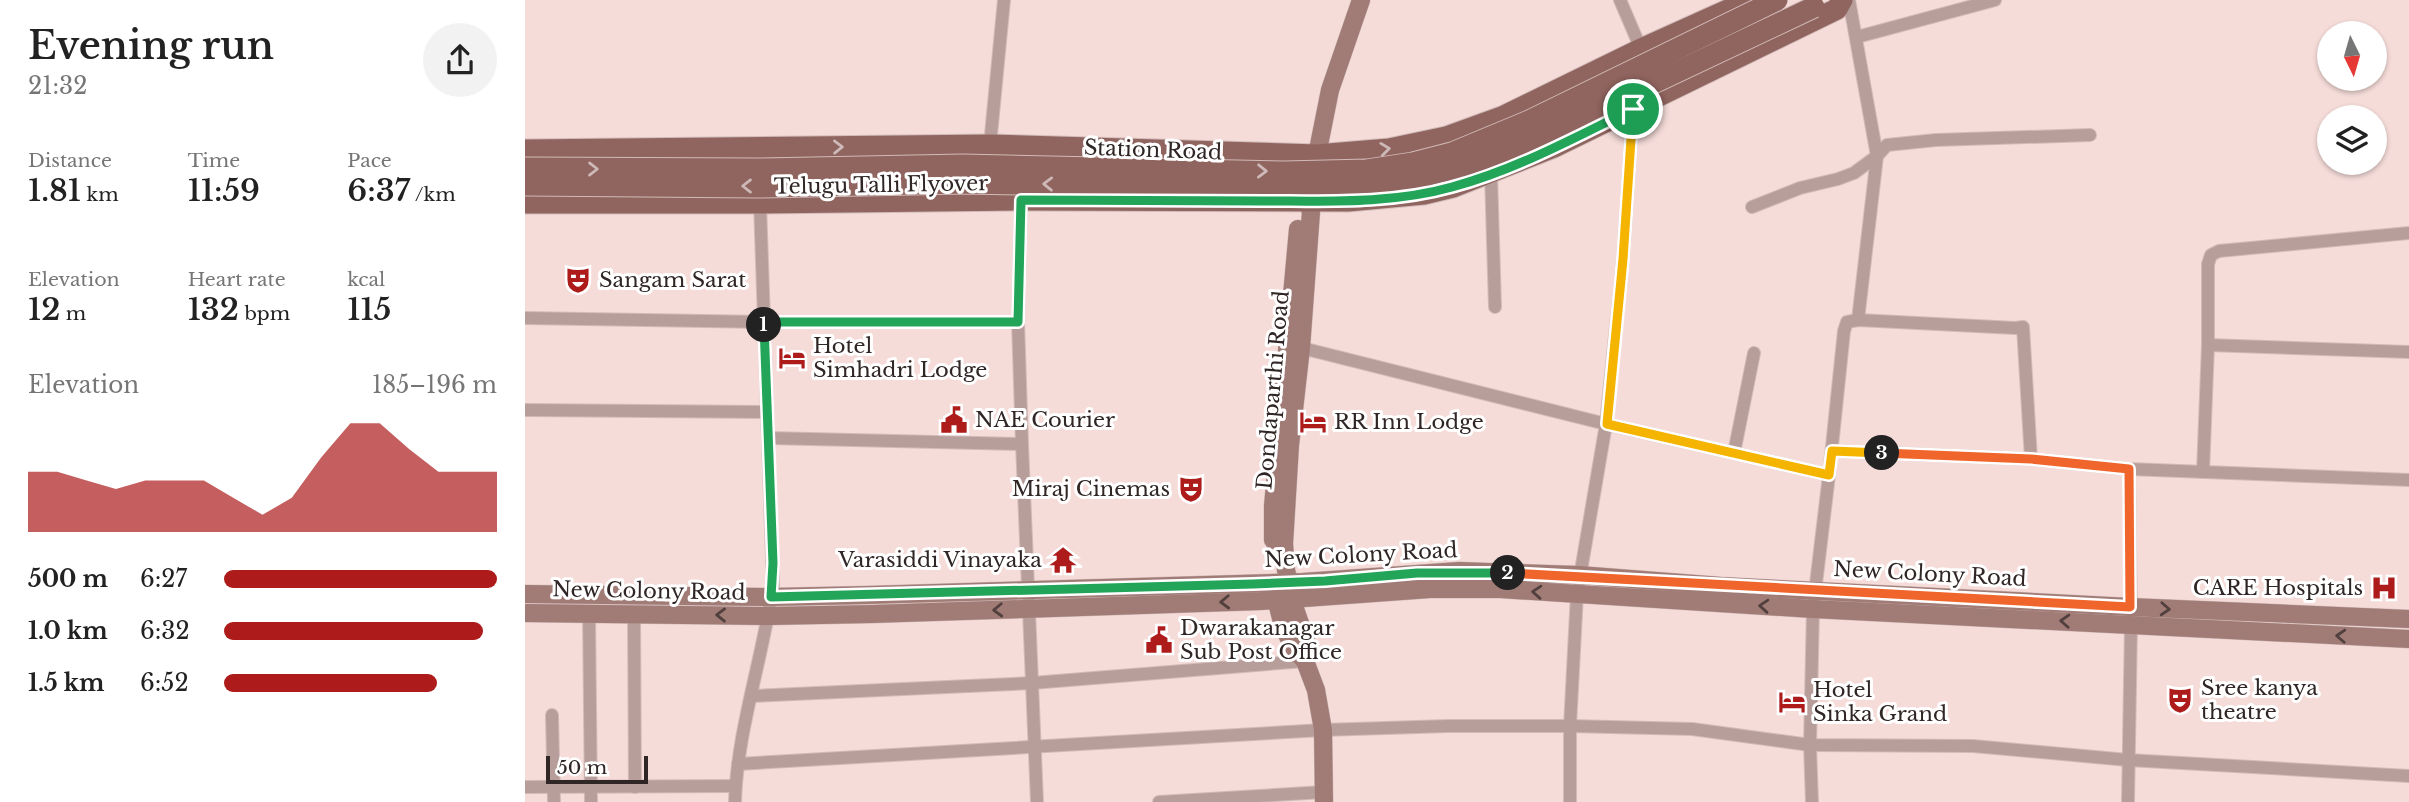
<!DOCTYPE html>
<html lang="en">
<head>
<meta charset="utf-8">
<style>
  body { margin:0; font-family:"Libre Baskerville",serif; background:#f2f2f2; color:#222; height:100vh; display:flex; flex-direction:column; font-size:26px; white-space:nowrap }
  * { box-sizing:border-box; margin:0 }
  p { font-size:23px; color:#767676 }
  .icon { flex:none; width:38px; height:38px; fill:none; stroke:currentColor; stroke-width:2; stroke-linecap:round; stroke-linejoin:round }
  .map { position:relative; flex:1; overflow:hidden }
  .sheet { display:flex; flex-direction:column; background:#fff; width:525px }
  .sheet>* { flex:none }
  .needle { width:46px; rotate:175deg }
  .tools { position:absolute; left:1792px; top:21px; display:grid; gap:14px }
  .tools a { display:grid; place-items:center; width:70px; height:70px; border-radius:50%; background:#fff; box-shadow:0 2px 5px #0004; font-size:35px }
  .scale { position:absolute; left:21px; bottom:18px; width:102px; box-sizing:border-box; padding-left:7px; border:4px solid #2f2625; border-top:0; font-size:19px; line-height:24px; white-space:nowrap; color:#2f2625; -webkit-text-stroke:5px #fff; paint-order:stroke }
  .pin { position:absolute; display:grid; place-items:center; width:60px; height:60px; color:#fff; margin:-30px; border:4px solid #fff; border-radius:50%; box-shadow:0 2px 7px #0007 }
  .km { position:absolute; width:35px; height:35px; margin:-18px; border-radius:50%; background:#222; color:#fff; font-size:19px; line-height:35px; text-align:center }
  .round { display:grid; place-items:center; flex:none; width:74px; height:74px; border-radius:37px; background:#f2f2f2 }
  .overview { display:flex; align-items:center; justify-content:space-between; height:119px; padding:0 28px }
  h1 { font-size:38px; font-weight:600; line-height:52px }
  .stats { display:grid; grid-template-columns:repeat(3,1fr); gap:10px; height:119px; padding:7px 28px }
  .stats div { display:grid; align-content:center }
  .stats b { font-size:30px; font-weight:600 }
  .stats small { font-size:19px; font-weight:400 }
  .stats p { font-size:19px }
  .chart { height:196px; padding:14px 28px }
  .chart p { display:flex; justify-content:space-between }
  .chart svg { width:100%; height:126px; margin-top:7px; fill:#ad1b1b; opacity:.7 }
  ul { padding:0 28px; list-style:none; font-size:23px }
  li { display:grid; grid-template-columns:112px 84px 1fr; align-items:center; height:52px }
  li i { height:18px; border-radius:9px; background:#ad1b1b }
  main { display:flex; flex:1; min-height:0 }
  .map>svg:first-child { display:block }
</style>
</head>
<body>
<main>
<section class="sheet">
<div class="overview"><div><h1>Evening run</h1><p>21:32</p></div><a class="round"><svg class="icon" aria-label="share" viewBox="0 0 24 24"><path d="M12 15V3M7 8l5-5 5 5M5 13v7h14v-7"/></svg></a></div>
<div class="stats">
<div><p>Distance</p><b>1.81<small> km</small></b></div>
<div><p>Time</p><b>11:59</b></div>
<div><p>Pace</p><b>6:37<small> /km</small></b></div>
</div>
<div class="stats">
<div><p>Elevation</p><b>12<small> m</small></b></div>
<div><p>Heart rate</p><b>132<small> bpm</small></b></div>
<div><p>kcal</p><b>115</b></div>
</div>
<div class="chart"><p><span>Elevation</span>185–196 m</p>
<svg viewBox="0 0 160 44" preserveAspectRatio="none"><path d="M0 44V23L10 23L20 26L30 29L40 26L50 26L60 26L70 32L80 38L90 32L100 18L110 6L120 6L130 15L140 23L150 23L160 23V44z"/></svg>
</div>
<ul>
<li><b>500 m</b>6:27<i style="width:100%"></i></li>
<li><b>1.0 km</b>6:32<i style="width:95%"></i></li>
<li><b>1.5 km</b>6:52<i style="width:78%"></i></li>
</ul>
</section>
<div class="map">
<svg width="1884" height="802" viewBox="0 0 1884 802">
  <rect width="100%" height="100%" fill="#f5dcd9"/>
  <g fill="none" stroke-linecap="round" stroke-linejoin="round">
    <defs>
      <g id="minor">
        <path d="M1095,0L1116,49"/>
        <path d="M1324,0L1352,156L1333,320"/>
        <path d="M1332,37L1470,0"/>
        <path d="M465,145L479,0"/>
        <path d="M966,174L970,307"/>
        <path d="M1227,207L1275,188L1313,179L1329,173L1352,156L1362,145L1411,140L1565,135"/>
        <path d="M0,318L239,322H493L496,200"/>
        <path d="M1683,345L1884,352"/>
        <path d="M769,346L1081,424L1304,475L1288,609L1285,745L1287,802"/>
        <path d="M0,410L242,412"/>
        <path d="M244,438L497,444L493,322"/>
        <path d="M497,444L512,802"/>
        <path d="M1307,451L1506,459L1604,469L1884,480"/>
        <path d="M1209,453L1229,353"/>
        <path d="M1678,472L1683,345V264L1686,255L1694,251L1884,233"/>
        <path d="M1304,475L1319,331L1322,322L1333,320L1490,328L1498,327L1506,459"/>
        <path d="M64,614L66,802"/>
        <path d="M109,614L110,787"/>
        <path d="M227,696L507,683L780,661"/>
        <path d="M27,715L29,802"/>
        <path d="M213,764L798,730L923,726H1045L1167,729L1285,745L1448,746L1603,760L1884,776"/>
        <path d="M0,787L210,786"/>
        <path d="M210,802C212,731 238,657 248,586L235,203"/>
        <path d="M634,802L799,792"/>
        <path d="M1045,802V726L1052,594L1081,424L1098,259L1108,109"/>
        <path d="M1603,802L1606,624L1604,469"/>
      </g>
      <g id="secondary">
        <path d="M792,155L805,90L836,0"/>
        <path d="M782,201L786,212L776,348L765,445L759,544L761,570L770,609L784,649L780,661L791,690L798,730L799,802"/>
        <path d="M748,540V506L773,229"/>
        <path d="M750,589C753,614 762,644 780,661"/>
        <path d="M0,594L246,597L343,595L778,582L934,571L1054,575L1196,586L1605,607L1884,619"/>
        <path d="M0,613L244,616L347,614L736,601L905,589H975L1288,609L1884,639"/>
      </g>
      <g id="primary">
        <path d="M0,150L465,145L792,155L864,149L921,137L979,116L1116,49L1225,0"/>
        <path d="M0,203H235L496,200L823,201L899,194L928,187L1029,147L1312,9L1317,0"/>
      </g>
    </defs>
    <!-- minor casing -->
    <use href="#minor" stroke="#d1bbb9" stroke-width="14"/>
    <!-- secondary casing -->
    <use href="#secondary" stroke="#d1bbb9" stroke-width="19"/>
    <!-- primary casing -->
    <use href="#primary" stroke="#d1bbb9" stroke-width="23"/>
    <!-- minor -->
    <use href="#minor" stroke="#b79e9a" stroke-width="12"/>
    <!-- secondary -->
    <use href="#secondary" stroke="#a17c77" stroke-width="18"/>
    <!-- primary -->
    <use href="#primary" stroke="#90645f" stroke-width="21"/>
    <defs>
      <g id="primary-bridge">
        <path d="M0,168L233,169L438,165L759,172L842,170L888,163L927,153L1004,121L1252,0"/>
        <path d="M0,185L233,187L439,183L786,190L830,189L896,181L953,163L1010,139L1289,7"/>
      </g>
    </defs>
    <!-- primary-bridge casing -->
    <use href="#primary-bridge" stroke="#d1bbb9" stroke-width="23" stroke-linecap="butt"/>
    <!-- primary-bridge -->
    <use href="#primary-bridge" stroke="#90645f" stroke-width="21"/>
  </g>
  <!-- one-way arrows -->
  <defs><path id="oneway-chevron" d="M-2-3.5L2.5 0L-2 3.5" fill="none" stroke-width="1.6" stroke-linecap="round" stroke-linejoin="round" transform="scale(1.75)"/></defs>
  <g stroke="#cdb9b7">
    <use href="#oneway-chevron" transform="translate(313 147) rotate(-1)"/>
    <use href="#oneway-chevron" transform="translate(860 149) rotate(-7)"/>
    <use href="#oneway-chevron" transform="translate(68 169)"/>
    <use href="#oneway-chevron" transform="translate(737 171) rotate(1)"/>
    <use href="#oneway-chevron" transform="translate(523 184) rotate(-179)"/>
    <use href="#oneway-chevron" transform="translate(222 186) rotate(-180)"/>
  </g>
  <g stroke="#51403e">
    <use href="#oneway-chevron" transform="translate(1012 592) rotate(-176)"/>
    <use href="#oneway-chevron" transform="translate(700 602) rotate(178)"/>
    <use href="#oneway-chevron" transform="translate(1239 606) rotate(-176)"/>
    <use href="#oneway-chevron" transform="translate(1640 609) rotate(3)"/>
    <use href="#oneway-chevron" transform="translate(473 610) rotate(178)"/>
    <use href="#oneway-chevron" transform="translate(196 615) rotate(-179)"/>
    <use href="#oneway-chevron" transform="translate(1540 621) rotate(-177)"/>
    <use href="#oneway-chevron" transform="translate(1816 636) rotate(-177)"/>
  </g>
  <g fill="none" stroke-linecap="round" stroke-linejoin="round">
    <defs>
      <path id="split-1" d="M239,325V322H493L496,200C577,200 659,201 741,201C802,201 867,204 927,187C990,170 1049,138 1108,109"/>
      <path id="split-2" d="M239,325L248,563L246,597L728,584L800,581L892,573H983"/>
      <path id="split-3" d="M983,573L1605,607L1604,469L1506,459L1357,453"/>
      <path id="split-4" d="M1108,109L1098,259L1082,424L1304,475L1307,451L1357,453"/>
    </defs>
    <!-- split-1 casing -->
    <use href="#split-1" stroke="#fff" stroke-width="14"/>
    <!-- split-2 casing -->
    <use href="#split-2" stroke="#fff" stroke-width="14"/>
    <!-- split-3 casing -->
    <use href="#split-3" stroke="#fff" stroke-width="14"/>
    <!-- split-4 casing -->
    <use href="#split-4" stroke="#fff" stroke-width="14"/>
    <!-- split-1 -->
    <use href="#split-1" stroke="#22a559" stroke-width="9"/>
    <!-- split-2 -->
    <use href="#split-2" stroke="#22a559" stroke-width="9"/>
    <!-- split-3 -->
    <use href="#split-3" stroke="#f0652b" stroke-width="9"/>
    <!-- split-4 -->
    <use href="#split-4" stroke="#f5b400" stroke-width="9"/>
  </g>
  <!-- icons -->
  <defs>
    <symbol id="theatre-bare" viewBox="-9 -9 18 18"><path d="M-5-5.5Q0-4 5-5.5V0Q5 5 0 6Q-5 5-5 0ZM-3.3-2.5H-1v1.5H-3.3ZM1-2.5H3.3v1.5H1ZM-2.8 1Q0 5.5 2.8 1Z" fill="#ad1b1b" stroke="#fff" stroke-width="2.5" paint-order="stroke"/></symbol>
    <symbol id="hotel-bare" viewBox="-9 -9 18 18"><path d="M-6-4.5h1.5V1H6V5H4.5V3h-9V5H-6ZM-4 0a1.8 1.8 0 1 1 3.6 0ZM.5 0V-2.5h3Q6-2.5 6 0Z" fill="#ad1b1b" stroke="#fff" stroke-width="2.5" paint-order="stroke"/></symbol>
    <symbol id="civic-bare" viewBox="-9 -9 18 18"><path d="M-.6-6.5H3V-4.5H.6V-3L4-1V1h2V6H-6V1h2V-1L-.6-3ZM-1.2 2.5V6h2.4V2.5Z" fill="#ad1b1b" stroke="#fff" stroke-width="2.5" paint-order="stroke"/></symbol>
    <symbol id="temple-bare" viewBox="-9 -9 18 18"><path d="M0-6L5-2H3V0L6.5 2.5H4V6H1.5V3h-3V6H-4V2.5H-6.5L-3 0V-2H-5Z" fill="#ad1b1b" stroke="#fff" stroke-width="2.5" paint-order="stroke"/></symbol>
    <symbol id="hospital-bare" viewBox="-9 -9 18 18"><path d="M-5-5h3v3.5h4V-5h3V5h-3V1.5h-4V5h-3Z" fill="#ad1b1b" stroke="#fff" stroke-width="2.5" paint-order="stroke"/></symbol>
  </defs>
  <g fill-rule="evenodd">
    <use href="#theatre-bare" x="34" y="261" width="38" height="38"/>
    <use href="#hotel-bare" x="248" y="339" width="38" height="38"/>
    <use href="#civic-bare" x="410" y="401" width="38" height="38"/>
    <use href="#hotel-bare" x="769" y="403" width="38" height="38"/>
    <use href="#theatre-bare" x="647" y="470" width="38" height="38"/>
    <use href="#temple-bare" x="519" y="541" width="38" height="38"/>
    <use href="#hospital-bare" x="1840" y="569" width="38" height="38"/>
    <use href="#civic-bare" x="615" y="621" width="38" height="38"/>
    <use href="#theatre-bare" x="1636" y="681" width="38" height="38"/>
    <use href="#hotel-bare" x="1248" y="683" width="38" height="38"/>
  </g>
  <g text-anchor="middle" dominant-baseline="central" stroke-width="6" stroke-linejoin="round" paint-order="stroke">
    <!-- street labels -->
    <g font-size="21" fill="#2f2625" stroke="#fff">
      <text transform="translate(628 150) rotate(2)">Station Road</text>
      <text transform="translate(356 185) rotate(-1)">Telugu Talli Flyover</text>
      <text transform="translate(748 390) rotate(-85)">Dondaparthi Road</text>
      <text transform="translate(836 555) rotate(-3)">New Colony Road</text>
      <text transform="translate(1405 574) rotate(3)">New Colony Road</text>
      <text transform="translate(124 591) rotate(1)">New Colony Road</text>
    </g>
    <!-- poi labels -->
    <g font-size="21" fill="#2f2625" stroke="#fff" text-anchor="start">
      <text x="74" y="280">Sangam Sarat</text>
      <text x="288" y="346">Hotel<tspan x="288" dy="24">Simhadri Lodge</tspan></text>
      <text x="450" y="420">NAE Courier</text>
      <text x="809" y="422">RR Inn Lodge</text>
      <text x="645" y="489" text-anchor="end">Miraj Cinemas</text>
      <text x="517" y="560" text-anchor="end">Varasiddi Vinayaka</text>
      <text x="1838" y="588" text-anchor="end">CARE Hospitals</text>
      <text x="655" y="628">Dwarakanagar<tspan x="655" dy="24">Sub Post Office</tspan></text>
      <text x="1676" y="688">Sree kanya<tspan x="1676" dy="24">theatre</tspan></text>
      <text x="1288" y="690">Hotel<tspan x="1288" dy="24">Sinka Grand</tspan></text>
    </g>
  </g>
</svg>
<div class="tools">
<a><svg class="needle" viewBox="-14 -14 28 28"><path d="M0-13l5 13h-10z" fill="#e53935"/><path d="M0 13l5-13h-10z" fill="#767676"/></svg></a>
<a><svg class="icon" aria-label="layers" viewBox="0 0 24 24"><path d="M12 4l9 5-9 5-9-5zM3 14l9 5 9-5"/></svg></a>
</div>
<div class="scale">50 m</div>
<div class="pin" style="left:1108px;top:109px;background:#1e9e55"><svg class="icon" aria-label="arrive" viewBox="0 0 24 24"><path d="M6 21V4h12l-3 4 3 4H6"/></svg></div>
<b class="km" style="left:239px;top:325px">1</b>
<b class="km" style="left:983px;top:573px">2</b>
<b class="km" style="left:1357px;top:453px">3</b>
</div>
</main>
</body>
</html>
